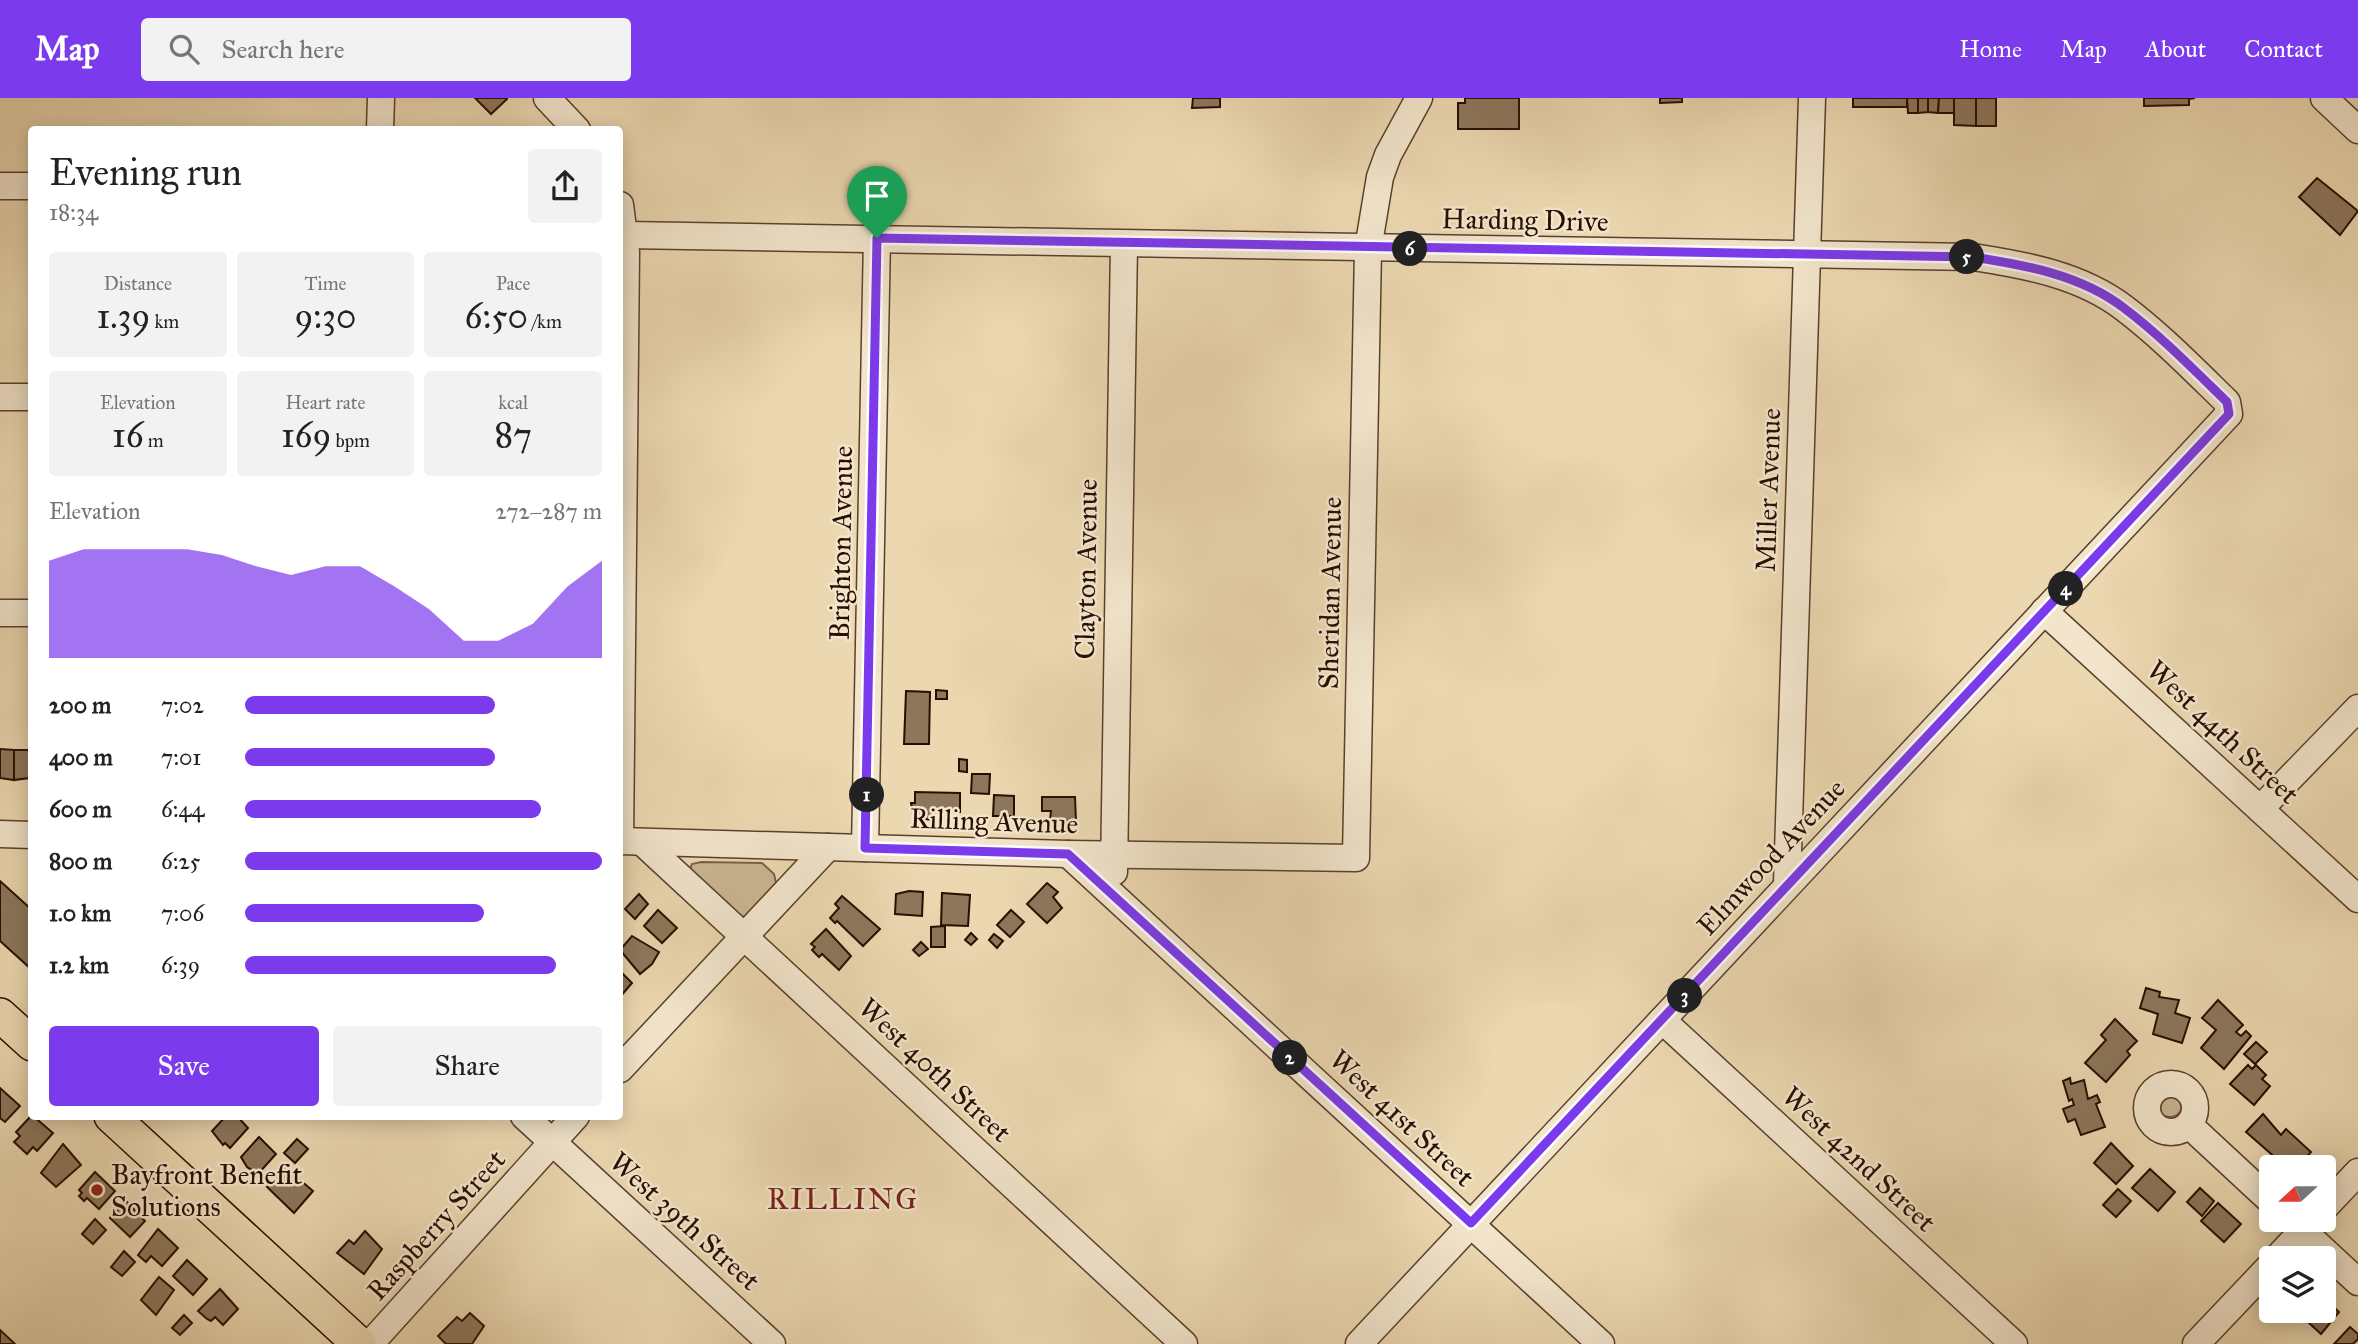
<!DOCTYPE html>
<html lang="en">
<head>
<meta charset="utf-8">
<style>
  body { margin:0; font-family:"IM FELL Great Primer",serif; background:#f2f2f2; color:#222; height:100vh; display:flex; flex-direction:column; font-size:26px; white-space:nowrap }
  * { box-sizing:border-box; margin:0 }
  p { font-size:23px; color:#767676 }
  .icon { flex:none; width:38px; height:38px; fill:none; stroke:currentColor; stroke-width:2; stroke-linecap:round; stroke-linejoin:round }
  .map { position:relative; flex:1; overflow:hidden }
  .drawer { position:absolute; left:28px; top:28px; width:595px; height:994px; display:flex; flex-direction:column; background:#fff; border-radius:7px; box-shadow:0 4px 18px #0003 }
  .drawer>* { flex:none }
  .needle { width:46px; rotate:249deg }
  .fabs { position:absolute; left:2259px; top:1057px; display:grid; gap:14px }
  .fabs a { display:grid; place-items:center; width:77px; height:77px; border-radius:7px; background:#fff; box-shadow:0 4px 18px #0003; font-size:35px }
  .pin { position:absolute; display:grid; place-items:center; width:60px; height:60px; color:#fff; margin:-72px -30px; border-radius:50% 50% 50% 0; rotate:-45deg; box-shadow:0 0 7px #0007 }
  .pin .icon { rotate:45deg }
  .km { position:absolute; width:35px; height:35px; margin:-18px; border-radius:50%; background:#222; color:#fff; font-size:19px; line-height:35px; text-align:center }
  .round { display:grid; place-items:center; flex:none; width:74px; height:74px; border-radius:7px; background:#f2f2f2 }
  .summary { display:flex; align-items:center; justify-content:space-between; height:119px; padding:0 21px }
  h1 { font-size:38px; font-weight:600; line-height:52px }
  .stats { display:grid; grid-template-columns:repeat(3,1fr); gap:10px; height:119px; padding:7px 21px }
  .stats div { display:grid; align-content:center; border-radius:7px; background:#f2f2f2; text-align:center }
  .stats b { font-size:35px; font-weight:600 }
  .stats small { font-size:19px; font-weight:400 }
  .stats p { font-size:19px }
  .chart { height:196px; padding:14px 21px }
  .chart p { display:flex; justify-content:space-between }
  .chart svg { width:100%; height:126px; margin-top:7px; fill:#7c3aed; opacity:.7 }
  .primary-button { display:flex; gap:14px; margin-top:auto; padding:14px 21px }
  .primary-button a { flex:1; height:80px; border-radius:7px; background:#7c3aed; color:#fff; font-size:28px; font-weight:600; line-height:80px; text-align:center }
  .primary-button a+a { background:#f2f2f2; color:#222 }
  ul { padding:0 21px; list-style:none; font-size:23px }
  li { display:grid; grid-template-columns:112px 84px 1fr; align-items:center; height:52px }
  li i { height:18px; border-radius:9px; background:#7c3aed }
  header { display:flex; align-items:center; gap:42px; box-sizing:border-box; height:98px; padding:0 35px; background:#7c3aed; color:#fff }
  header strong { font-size:33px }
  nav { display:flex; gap:38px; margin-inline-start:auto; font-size:24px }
  .search { width:490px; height:63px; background:#f2f2f2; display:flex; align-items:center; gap:18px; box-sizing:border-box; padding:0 24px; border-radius:7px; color:#767676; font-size:26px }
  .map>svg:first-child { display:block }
</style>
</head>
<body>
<header>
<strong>Map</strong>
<div class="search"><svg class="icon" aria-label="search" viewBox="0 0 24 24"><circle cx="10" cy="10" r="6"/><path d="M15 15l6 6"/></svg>Search here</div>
<nav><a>Home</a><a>Map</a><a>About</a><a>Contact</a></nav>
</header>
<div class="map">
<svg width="2358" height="1246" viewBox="0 0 2358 1246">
  <rect width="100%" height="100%" fill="#ebd7b0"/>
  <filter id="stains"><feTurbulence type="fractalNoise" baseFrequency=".00286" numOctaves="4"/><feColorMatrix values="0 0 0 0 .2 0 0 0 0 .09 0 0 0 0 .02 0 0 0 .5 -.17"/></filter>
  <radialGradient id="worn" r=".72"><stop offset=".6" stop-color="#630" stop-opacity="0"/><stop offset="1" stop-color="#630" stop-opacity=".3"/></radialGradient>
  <!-- green -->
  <g fill="#cab592" stroke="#796249" stroke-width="2">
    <path d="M701,764L762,765L774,776L776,785L748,818L742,819L689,773L692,766Z"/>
    <circle cx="2170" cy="1007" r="12"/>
  </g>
  <!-- building -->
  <g fill="#8d775c" stroke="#280e00" stroke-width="2">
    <path d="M475,0H507V1L491,16Z"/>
    <path d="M1193,0H1220V9L1192,10Z"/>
    <path d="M1465,0H1519V31H1458V5H1465Z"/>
    <path d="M1660,0H1682V4L1660,5Z"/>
    <rect x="1853" y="0" width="54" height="9"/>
    <path d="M1907,0H1918V15H1908Z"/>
    <path d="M1918,0H1928V14L1918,15Z"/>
    <path d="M1928,0H1939L1938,15L1928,14Z"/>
    <path d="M1939,0H1954V15H1938Z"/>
    <path d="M1954,0H1976V28L1954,27Z"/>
    <rect x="1976" y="0" width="20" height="28"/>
    <path d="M2144,0H2195L2189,1V7L2144,8Z"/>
    <path d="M2317,80L2358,113L2340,137L2299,99Z"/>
    <path d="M936,592L947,593V601H936Z"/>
    <path d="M906,593L930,594L929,646H904Z"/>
    <path d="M0,651L14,652V682L0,680Z"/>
    <path d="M14,652H30L29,680L14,682Z"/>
    <path d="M959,661L967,662V674L959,673Z"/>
    <path d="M972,676H990L989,696L971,695Z"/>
    <path d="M915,694L960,695V714L934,713L933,722L914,720L911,705H915Z"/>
    <path d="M994,697L1014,698V718H993Z"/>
    <path d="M1042,699H1075L1076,723L1050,722L1051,713H1042Z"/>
    <path d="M0,783L32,812L31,871L0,843Z"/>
    <path d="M1047,785L1058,794L1053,799L1062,810L1047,825L1027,806Z"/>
    <path d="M909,793L923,794L922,818L895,816L896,796Z"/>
    <path d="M942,795L970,797L968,828L941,827Z"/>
    <path d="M639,796L648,806L635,821L625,811Z"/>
    <path d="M842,798L880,831L863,848L837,823L835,825L830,820L839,810L835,806Z"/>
    <path d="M658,812L677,830L662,845L644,828Z"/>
    <path d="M1011,812L1024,824L1010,839L997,827Z"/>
    <path d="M945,828V849H931V829Z"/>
    <path d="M826,831L851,858L839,872L822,856L819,859L812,852L815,849L811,846Z"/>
    <path d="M971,835L977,841L971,847L965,842Z"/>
    <path d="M994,836L1003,843L997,850L989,842Z"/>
    <path d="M632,838L659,854L652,866L640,876L620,852Z"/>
    <path d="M921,844L928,851L919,858L913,852Z"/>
    <path d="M620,873L632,885L620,899Z"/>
    <path d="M2146,890L2160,894L2159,899L2179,902L2175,915L2190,920L2182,945L2153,936L2158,916L2140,910Z"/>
    <path d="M2218,902L2243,927L2236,934L2241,938L2246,933L2251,938L2224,971L2201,950L2216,932L2202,920Z"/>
    <path d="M2115,921L2137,943L2127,953L2130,957L2106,984L2085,965L2106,942L2101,937Z"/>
    <path d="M2256,944L2267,954L2255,966L2244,956Z"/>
    <path d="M2248,967L2252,971L2256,967L2266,977L2262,981L2270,988L2254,1007L2230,986Z"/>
    <path d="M2070,980L2071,986L2084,982L2088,1001L2097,997L2100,1004L2096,1006L2105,1029L2081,1037L2075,1021L2068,1024L2063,1011L2074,1007L2072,1001L2069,1003L2063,983Z"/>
    <path d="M0,990L20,1008L5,1024L0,1020Z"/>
    <path d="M2263,1016L2281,1037L2286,1031L2311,1054L2297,1069H2286L2246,1034Z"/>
    <path d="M32,1017L53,1035L37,1053L33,1049L27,1056L14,1044L20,1038L16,1034Z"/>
    <path d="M226,1018H237L248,1030L230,1050L225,1045L223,1047L212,1033Z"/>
    <path d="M259,1039L276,1056L258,1076L247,1069L241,1059Z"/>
    <path d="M297,1041L308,1051L295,1065L284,1055Z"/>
    <path d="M2111,1045L2133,1068L2116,1086L2094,1065Z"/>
    <path d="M63,1046L81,1067L56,1089L41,1075Z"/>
    <path d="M285,1069L313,1093L294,1115L267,1089Z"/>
    <path d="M2150,1071L2175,1094L2158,1113L2132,1090Z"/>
    <path d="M95,1074L115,1093L99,1111L87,1100L84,1103L79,1098L82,1095L79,1092Z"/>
    <path d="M2200,1090L2214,1103L2202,1118L2187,1104Z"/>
    <path d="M2118,1091L2131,1103L2116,1119L2103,1107Z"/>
    <path d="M126,1103L145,1123L130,1139L110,1120Z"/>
    <path d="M2218,1105L2241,1126L2224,1144L2201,1123Z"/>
    <path d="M95,1121L106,1132L93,1146L82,1136Z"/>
    <path d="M158,1131L178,1150L162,1168L151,1158L146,1164L138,1157Z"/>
    <path d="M365,1133L382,1151L364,1176L337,1155L349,1142L354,1146Z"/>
    <path d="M124,1153L135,1164L122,1178L111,1169Z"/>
    <path d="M187,1162L207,1181L193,1197L173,1178Z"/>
    <path d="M159,1179L174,1192L156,1217L141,1202Z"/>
    <path d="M220,1191L238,1211L223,1227L215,1219L211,1223L207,1221L198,1213Z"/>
    <path d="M2324,1200L2339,1214L2321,1236L2297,1214L2324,1213Z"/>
    <path d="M470,1215L484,1228L472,1246H446L438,1238L457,1219L462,1223Z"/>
    <path d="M184,1217L192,1225L180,1237L172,1230Z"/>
    <path d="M2350,1229L2358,1236V1241L2353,1246H2334Z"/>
    <path d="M0,1232L15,1246H0Z"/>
  </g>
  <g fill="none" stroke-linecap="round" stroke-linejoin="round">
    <defs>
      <g id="minor">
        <path d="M547,0L577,32"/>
        <path d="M2324,0L2358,32"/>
        <path d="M380,32L381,0"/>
        <path d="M0,88H32"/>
        <path d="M620,107L626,154L620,743"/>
        <path d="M626,137L1973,159C2025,167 2081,177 2124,210C2161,238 2194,272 2227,304L2229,316L1359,1246"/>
        <path d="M0,299H32"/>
        <path d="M2044,513L2358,801"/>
        <path d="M0,515H32"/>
        <path d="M2260,711L2358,610"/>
        <path d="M0,736L32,737"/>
        <path d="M620,743L1068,756L1356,760L1368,151L1380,79L1388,57L1419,0"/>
        <path d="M642,744L1184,1246"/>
        <path d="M865,750L877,140"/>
        <path d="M1068,756L1601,1246"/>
        <path d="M1114,774L1124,146"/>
        <path d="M1787,786L1812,0"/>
        <path d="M1662,922L2014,1246"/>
        <path d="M620,971L828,749"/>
        <circle cx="2171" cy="1010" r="24"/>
        <path d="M524,1018L772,1246"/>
        <path d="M2189,1027L2272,1104"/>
        <path d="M2324,1110L2358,1074"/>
        <path d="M2291,1122L2358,1184"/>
        <path d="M2277,1160L2313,1122"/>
        <path d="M370,1246L576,1018"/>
        <path d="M2196,1246L2272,1166"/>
      </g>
      <g id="major">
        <path d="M0,917L32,946"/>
        <path d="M111,1018L359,1246"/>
      </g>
    </defs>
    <!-- minor casing -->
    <use href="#minor" stroke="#59402c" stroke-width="29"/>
    <!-- major casing -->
    <use href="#major" stroke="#280e00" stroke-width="36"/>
    <!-- minor -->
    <use href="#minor" stroke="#f2e5cc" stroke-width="26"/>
    <!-- major -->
    <use href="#major" stroke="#ebd7b0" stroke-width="33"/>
  </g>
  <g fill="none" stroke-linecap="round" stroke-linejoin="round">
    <defs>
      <path id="route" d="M877,140L1973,159C2025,167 2081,177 2124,210C2161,238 2194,272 2227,304L2229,316L1471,1125L1068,756L865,750Z"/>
    </defs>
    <!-- route casing -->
    <use href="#route" stroke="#fff" stroke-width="14"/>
    <!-- route -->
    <use href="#route" stroke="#7c3aed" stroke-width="9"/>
  </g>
  <!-- markers -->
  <circle fill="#8f2418" stroke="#f2e5cc" stroke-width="2.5" cx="97" cy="1092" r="7"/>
  <g text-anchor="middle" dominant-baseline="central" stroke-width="5" stroke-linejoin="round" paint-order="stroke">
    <!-- street labels -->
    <g font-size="28" fill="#280e00" stroke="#f2e5cc">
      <text transform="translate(1525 122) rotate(1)">Harding Drive</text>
      <text transform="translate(1768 392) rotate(-88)">Miller Avenue</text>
      <text transform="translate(841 445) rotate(-89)">Brighton Avenue</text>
      <text transform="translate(1086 471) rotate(-89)">Clayton Avenue</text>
      <text transform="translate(1330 495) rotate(-89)">Sheridan Avenue</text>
      <text transform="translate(2223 634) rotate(43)">West 44th Street</text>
      <text transform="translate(994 723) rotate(2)">Rilling Avenue</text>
      <text transform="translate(1771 759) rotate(-47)">Elmwood Avenue</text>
      <text transform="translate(935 972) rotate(43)">West 40th Street</text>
      <text transform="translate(1402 1020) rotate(43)">West 41st Street</text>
      <text transform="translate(1859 1061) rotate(43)">West 42nd Street</text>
      <text transform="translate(685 1123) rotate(42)">West 39th Street</text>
      <text transform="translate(436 1127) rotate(-48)">Raspberry Street</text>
    </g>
    <!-- poi labels -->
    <g font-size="28" fill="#280e00" stroke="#f2e5cc" text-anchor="start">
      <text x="111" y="1076">Bayfront Benefit<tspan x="111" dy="32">Solutions</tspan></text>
    </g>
    <!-- neighbourhood labels -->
    <g font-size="30" letter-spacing="2" fill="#7a1f14" stroke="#f2e5cc">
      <text x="843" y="1101">RILLING</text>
    </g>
  </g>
  <rect width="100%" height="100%" filter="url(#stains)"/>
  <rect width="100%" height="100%" fill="url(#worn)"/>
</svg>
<div class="fabs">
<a><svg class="needle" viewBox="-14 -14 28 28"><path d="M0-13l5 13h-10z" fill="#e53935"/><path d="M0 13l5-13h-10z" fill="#767676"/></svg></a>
<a><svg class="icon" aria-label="layers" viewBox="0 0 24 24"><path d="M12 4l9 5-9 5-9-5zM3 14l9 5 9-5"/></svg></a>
</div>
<div class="pin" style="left:877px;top:140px;background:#1e9e55"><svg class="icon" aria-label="arrive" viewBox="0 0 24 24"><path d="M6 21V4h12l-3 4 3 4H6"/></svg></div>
<b class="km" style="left:867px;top:697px">1</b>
<b class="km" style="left:1290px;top:960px">2</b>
<b class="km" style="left:1685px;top:898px">3</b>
<b class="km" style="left:2066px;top:491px">4</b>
<b class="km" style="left:1967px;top:159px">5</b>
<b class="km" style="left:1410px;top:151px">6</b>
<section class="drawer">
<div class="summary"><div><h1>Evening run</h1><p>18:34</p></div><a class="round"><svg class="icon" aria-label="share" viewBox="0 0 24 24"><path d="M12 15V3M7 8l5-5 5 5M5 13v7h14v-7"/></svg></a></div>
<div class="stats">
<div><p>Distance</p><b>1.39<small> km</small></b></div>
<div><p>Time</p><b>9:30</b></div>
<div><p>Pace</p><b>6:50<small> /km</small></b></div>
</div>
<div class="stats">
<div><p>Elevation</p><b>16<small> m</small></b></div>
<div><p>Heart rate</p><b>169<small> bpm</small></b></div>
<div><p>kcal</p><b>87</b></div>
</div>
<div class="chart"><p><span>Elevation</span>272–287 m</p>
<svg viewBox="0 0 160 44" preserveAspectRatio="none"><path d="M0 44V10L10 6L20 6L30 6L40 6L50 8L60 12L70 15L80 12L90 12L100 19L110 27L120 38L130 38L140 32L150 19L160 10V44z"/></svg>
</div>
<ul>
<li><b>200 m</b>7:02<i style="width:70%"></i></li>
<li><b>400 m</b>7:01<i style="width:70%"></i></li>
<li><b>600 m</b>6:44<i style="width:83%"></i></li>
<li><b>800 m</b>6:25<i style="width:100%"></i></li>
<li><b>1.0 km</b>7:06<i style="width:67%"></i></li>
<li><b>1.2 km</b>6:39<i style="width:87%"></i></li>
</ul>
<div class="primary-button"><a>Save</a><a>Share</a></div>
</section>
</div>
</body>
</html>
